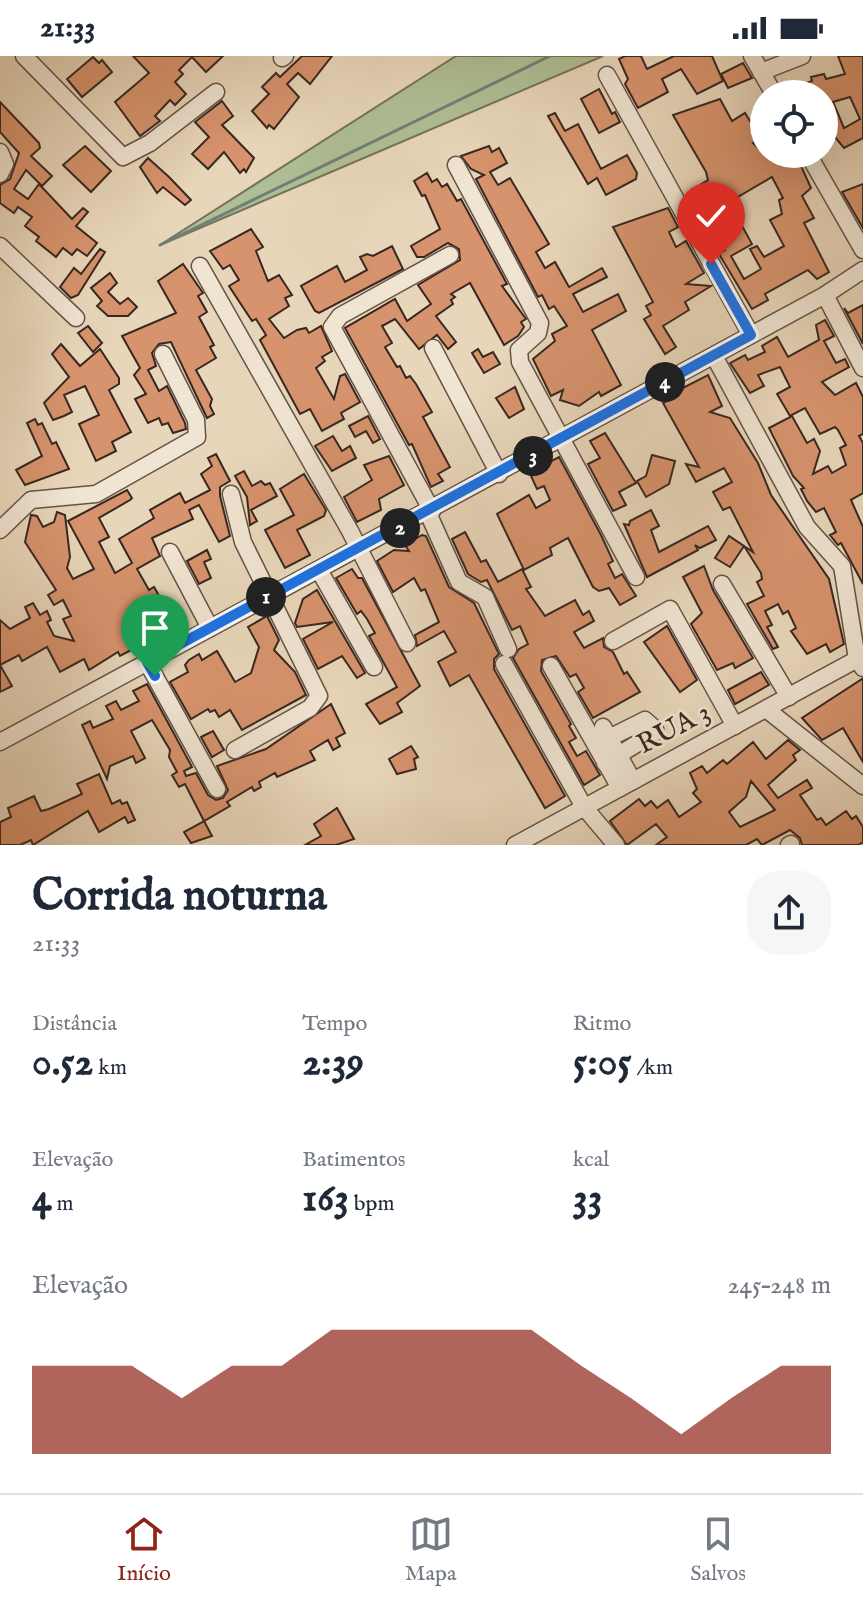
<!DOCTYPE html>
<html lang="pt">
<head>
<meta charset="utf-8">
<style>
  body { margin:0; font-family:"IM FELL English",serif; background:#f6f6f7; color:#1f2937; height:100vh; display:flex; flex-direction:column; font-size:30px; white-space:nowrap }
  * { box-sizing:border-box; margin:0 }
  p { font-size:26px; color:#747a83 }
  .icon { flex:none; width:44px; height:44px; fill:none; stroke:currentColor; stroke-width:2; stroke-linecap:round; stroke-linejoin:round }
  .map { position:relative; height:789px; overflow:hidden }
  .drawer { display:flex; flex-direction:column; background:#fff; flex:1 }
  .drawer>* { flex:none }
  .fabs { position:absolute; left:750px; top:24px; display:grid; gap:16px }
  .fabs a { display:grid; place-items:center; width:88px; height:88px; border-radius:50%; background:#fff; box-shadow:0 8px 32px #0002; font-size:40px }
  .pin { position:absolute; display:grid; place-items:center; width:68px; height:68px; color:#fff; margin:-82px -34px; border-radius:50% 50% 50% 0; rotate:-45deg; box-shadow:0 0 8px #0007 }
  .pin .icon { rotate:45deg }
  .km { position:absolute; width:40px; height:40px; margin:-20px; border-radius:50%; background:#222; color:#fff; font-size:22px; line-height:40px; text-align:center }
  .round { display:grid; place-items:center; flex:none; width:84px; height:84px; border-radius:32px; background:#f6f6f7 }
  .head { display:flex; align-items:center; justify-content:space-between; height:136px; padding:0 32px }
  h1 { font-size:44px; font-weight:700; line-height:60px }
  .metrics { display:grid; grid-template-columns:repeat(3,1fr); gap:12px; height:136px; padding:8px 32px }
  .metrics div { display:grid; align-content:center }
  .metrics b { font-size:40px; font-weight:700 }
  .metrics small { font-size:22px; font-weight:400 }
  .metrics p { font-size:22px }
  .chart { height:224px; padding:16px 32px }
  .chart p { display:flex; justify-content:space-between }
  .chart svg { width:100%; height:144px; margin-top:8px; fill:#8f2418; opacity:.7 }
  .status { display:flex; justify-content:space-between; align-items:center; height:56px; padding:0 40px; background:#fff; direction:ltr }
  .status svg { height:22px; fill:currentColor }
  .menu { display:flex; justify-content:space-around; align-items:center; height:112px; border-top:2px solid #e0e1e3; background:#fff; font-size:22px; color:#747a83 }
  .menu a { display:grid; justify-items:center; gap:4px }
  .menu .selected { color:#8f2418 }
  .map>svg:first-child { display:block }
</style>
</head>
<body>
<div class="status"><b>21:33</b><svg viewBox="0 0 49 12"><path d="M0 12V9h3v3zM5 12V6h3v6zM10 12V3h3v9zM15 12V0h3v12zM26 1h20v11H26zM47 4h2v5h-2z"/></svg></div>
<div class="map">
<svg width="863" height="789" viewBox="0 0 863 789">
  <rect width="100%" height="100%" fill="#e8d6ba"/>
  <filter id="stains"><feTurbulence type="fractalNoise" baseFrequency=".0025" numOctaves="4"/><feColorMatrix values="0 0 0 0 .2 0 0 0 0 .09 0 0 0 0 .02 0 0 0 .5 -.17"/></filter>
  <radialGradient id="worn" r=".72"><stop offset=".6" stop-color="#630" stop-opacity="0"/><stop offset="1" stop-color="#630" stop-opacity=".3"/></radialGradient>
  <!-- green -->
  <path fill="#afbf95" stroke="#74735a" stroke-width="2" d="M456,0H603L160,189Z"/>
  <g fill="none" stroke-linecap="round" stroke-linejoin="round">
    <!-- stream -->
    <path stroke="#727e79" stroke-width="3" d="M160,189L550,0"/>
  </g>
  <!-- building -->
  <g fill="#d7936d" stroke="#382720" stroke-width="2" fill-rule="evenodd">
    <path d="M133,0H223L206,16L192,1L179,14L183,18L175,26L186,38L175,49L170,44L155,60L160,65L140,80L115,46L149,17Z"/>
    <path d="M302,0H332L310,28L298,17L287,28L299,41L274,73L269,69L267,72L252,55L269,38L262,31L276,17L280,21Z"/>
    <path d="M625,0H641L647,13L674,0H712L723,25L697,38L681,13L662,23L668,36L638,52L625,28L628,23L619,3Z"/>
    <path d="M838,0H863V82L844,92L830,75L824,78V38L790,37L806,31L804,28L812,25L811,21L824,18L826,23L845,18ZM850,41L860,63L844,72L833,46Z"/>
    <path d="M93,1L99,7L102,4L112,16L82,41L67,23Z"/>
    <path d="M743,7L752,22L728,32L721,18Z"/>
    <path d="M599,33L612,58L615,56L620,66L599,77L581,43Z"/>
    <path d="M720,43L732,65L745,57L761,83L753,87L764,98H793L802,112L811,132L802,140L814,162L804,167L829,216L817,223L808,214L765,238L768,244L752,253L719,198L725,194L718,182L726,176L721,168L727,164L725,160L734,155L752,188L731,200L744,223L761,213L750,193L757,190L764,201L784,190L770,164L782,158L779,144L783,142L772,121L724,149L718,138L703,146L699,140L705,137L700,129L708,124L706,116L673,59Z"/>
    <path d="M222,45L233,60L222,69L254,102L246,116L244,113L240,117L224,96L208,113L192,98L209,81L195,66Z"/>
    <path d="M0,46L39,87L40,92L31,100L52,120L42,130L26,114L14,133L28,143L39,128L72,163L83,152L88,156L76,170L97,187L87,200L77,193L72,199L63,192L56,201L36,185L39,181L25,170L32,161L18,151L14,157L0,147V129L10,123L19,97L0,76Z"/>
    <path d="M555,57L565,75L578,68L601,113L627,99L637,117L636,123L606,139L597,122L588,128L548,60Z"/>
    <path d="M85,90L111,115L91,136L63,109Z"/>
    <path d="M489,90L492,96L499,92L507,107L490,116L498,129L510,122L549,188L536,196L545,212L555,206L569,231L602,212L607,221L573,238L583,256L618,238L626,255L592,274L621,329L601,340L599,336L579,350L560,344L563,334L551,340L533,303L555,285L552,278L567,270L554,250L549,253L542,239L538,241L476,123L484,119L471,113L461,100Z"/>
    <path d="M148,102L169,121L191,144L185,149L163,131L157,137L140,111Z"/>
    <path d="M427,117L432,126L437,123L442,131L447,128L457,145L461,143L507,228L502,230L526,263L521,266L524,271L518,280L504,289L470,227L451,238L455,241L451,244L453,248L436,260L456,286L448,293L437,279L419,293L395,263L382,270L392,287L385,291L397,311L400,310L406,322L410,320L416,328L432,356L423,361L450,411L438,418L443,425L431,431L412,388L409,389L345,272L395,243L407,265L431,248L418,229L460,204L459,193L448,187L424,201H417L411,190L440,173L425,139L422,140L414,125Z"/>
    <path d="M863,128V172L842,136Z"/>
    <path d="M668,152L678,171L669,176L676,191L686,185L704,217L686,228L711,230L685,246L689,254L663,270L676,291L665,298L644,263L651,259L646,250L653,246L613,171Z"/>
    <path d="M251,173L263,191L256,195L268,225L279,219L292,239L285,242L289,250L269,263L284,282L297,274L306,272L309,277L321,270L332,295L322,301L325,305L316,312L334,343L340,320L345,318L360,346L341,357L344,363L322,375L310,353L300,358L260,284L266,279L256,263L252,265L229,230L239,224L230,209L223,213L210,195Z"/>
    <path d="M392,190L403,213L319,257L315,255L301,230L337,210L345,226L367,214L360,201L367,198L373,200Z"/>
    <path d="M100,193L105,196L78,239L71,242L60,231L74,212L81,218Z"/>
    <path d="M183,208L203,237L198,240L207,256L199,261L214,289L210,291L216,302L196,314L212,343L210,350L214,358L207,362L171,286L159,288L152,297L156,310L148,314L159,335L167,330L185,367L186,373L173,377L168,367L162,369L159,362L148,367L135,343L146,338L134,319L140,312L122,280L176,257L158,225Z"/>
    <path d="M110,217L117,227L108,236L120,248L128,242L137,251L128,260H108L97,250L102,245L91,232Z"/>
    <path d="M863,249V288L844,252L848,257Z"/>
    <path d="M825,264L834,280L824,285L836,307L845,303L849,311L822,326L835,339L856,327L863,341V378L859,380L863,387V437L851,444L863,471V528L841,487L838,489L830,479L836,476L824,452L816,456L807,445L801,433L804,432L793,420L769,372L792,360L807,387L814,383L820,395L813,418L828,410L832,417L846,409L840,392L846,389L838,374L835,371L820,378L805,352L790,360L777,338L790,331L780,311L758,319L764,330L750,337L730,307L745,299L748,304L765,296L762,290L777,281L788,301L819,284L816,269Z"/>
    <path d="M88,270L102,287L93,296L78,277Z"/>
    <path d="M61,288L80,310L100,293L119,322V328L109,334L131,376L112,386L116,395L96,405L79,368L99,359L85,330L64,339L72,356L64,360L53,364L44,347L69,321L52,298Z"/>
    <path d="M478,293L483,301L493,296L500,308L484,317L472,297Z"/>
    <path d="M708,319L722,350L710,356L730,362L758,407L771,439L829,523L844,588L830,596L826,588L807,598L791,575L796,572L788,555L783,558L778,548L765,555L772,569L767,571L778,591L773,593L747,548L764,540L757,526L762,523L761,517L744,490L730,511L715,502L729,480L753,496L730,451L723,454L713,436L732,426L724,412L696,426L686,408L699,411L663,347L675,341L673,337Z"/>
    <path d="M515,331L524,353L509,362L496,342Z"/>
    <path d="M368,360L380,383L373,387L366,375L355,381L349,370Z"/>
    <path d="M35,363L38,369L42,367L52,388L56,386L69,413L25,429L16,414L42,400L27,367Z"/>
    <path d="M605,377L636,427L619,436L626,449L613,455L588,408L600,402L590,385Z"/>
    <path d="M333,380L342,395L350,390L356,402L332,415L315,390Z"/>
    <path d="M216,398L230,425L220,431V440L230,480L219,486L199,449L189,454L193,463L152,482L160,500L137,513L149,534L154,531L162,545L148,553L158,571L154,573L158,579L149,584L148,581L133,588L135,592L120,600L118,596L89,614L84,603L60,616L47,591L22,605L19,599L0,609L12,630L0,636V564L10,573L30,562L25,551L33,547L40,559L47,555L51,564L47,566L54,580L74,585L63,563L71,560L63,544L54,549L48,539L56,534L25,486L31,459L37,460L43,471L54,466L57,456L65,459L70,501L67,512L73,523L94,513L68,465L127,434L132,442L130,444L99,462L109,481L99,486L115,517L132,507L119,483L154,462L150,454L180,437L185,447L210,434L201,418L212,410L208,402Z"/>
    <path d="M652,399L675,405L669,428L646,441L637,425L646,420Z"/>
    <path d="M389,400L404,429L379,443L381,454L357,466L344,441L372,424L364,409Z"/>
    <path d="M559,401L601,479L613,505L608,508L615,522L622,518L636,540L620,549L609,532L599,535L593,531L568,482L550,492L552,499L524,514L497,458L529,439L536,452L550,444L544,430L537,433L531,420L538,417L536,413Z"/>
    <path d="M244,415L252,430L261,425L265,429L270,427L277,440L251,454L257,465L250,469L247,441L235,420Z"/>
    <path d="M304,418L326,454L324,460L297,474L310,499L285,512L265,474L294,459L280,433Z"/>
    <path d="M651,454L659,470L651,474L659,496L708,470L716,484L700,492L695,489L698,494L647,521L624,468L629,469L630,465Z"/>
    <path d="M465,476L481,506L486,504L498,526L522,513L531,531L526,533L545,560L575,544L583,559L589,555L594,565L574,576L584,592L603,582L604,591L613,596L624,618L627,616L640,636L593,662L578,636L584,632L576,618L570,621L556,600L542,604L541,615L571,668L569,670L576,682L569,686L577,700L586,695L600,719L584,729L513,602L519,593L528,588L520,570L512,574L487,524L481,526L468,518L452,483Z"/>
    <path d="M422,479L426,480L449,531L474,547L499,598L494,603V613L565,740L545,752L469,619L450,630L438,606L456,596L444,575L417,590L415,579L439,566L425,533L421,535L414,522L393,536L377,505L394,494L409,495L405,489Z"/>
    <path d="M207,494L211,503L204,506L211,522L199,528L187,505Z"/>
    <path d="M704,510L713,534L753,602L735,612L733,607L717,614L691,568L702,557L683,521Z"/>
    <path d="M352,513L358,522H362L420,630L397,647L402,656L380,668L366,648L397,631L369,580L375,577L367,563L361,555L357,558L336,522Z"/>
    <path d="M317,534L365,617L357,622L342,600L318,613L303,583L333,566L297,571L295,567L303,543Z"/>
    <path d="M267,560L279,584L274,594L295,616L306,639L242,674L230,654L219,661L215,654L210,656L208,653L191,663L170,626L188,616L185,609L189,604L199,598L202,604L217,595L235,626L251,617L259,591L248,571Z"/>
    <path d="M667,570L697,624L680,636L644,586Z"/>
    <path d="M761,616L769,629L735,648L728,634Z"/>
    <path d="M862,623H863V706L843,672L822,684L802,662Z"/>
    <path d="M147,628L192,711L184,715L186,720L196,717L208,739L216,744L223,742L228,734L217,710L266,693L331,648L345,677L336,682L340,690L333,694L328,684L310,695L315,704L277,721L275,717L259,726L261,731L254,735L252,731L227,746L230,750L204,765L185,728L179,731L172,719L177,716L169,701L170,694L152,664L131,675L145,702L136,707L133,700L110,710L107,723L82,669L90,665L93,672L113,663L106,650L116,645L121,654L139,645L133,635Z"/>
    <path d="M213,675L224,694L212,701L201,681Z"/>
    <path d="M788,684L800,694L793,699L796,704L768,729L778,742L807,724L812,732L800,739L817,764L821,762L826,769L846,755L852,763L856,760L863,771V786L858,789H802L800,782L790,774L762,789L757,783L746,789H656L667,781L656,768L627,789L610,765L639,743L645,750L651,745L657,752L668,744L679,761L701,746L693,737L697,733L690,717L702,710L707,717L723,704L727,708L753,686L766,703ZM751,725L775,754L740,771L729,756L746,741Z"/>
    <path d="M411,690L418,701L414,703L416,713L397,718L389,703Z"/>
    <path d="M99,718L112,748L120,744L122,748L127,746L135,764L128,767L125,761L99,776L88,755L33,789L31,784L20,789H0V766L11,761L8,752L34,740L41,755L49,753L82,738L77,728Z"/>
    <path d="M337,752L354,783L336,789H305L321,780L314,768Z"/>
    <path d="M204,765L212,780L191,787L184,776Z"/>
  </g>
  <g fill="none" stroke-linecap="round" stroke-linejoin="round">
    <defs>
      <g id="minor">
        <path d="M24,0L123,101L150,87L216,36"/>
        <path d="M752,0L774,38"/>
        <path d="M282,2L285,0"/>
        <path d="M761,16L802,0"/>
        <path d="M607,19L751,279"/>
        <path d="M0,96L5,108L0,118"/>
        <path d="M808,98L863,194"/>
        <path d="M456,109L540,267L538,277L519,294L520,306L636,521"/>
        <path d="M0,190L76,262"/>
        <path d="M200,210L350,475L407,587"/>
        <path d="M825,239L863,312"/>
        <path d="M433,292L499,418"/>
        <path d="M714,300L807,471L842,510L857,603L863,612"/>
        <path d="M231,438L243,486L319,640L310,652L235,694"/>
        <path d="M432,455L332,271L340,260L450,199"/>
        <path d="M428,457L459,526L485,541L508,593"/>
        <path d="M0,474L31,444L96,438L197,381L196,364L163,298"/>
        <path d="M170,496L210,572"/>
        <path d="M319,514L374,611"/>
        <path d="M722,528L789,641"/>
        <path d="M613,585L670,553L735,670"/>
        <path d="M147,606L217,733"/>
        <path d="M504,608L584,751L616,789"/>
        <path d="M551,610L620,732"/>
        <path d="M766,653L863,730"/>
        <path d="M603,671L633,725"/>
        <path d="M0,686L825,239L863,214"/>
        <path d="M605,707L653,678L655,673L645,664L609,682"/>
        <path d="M515,789L863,600"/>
        <path d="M789,789L791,788"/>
      </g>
    </defs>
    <!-- minor casing -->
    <use href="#minor" stroke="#645346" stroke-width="19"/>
    <!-- minor -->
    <use href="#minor" stroke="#f0e4d2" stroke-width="16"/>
  </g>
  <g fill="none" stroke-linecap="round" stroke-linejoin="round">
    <defs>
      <path id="route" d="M155,620L147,606L751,279L711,208"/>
    </defs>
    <!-- route casing -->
    <use href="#route" stroke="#fff" stroke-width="16"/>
    <!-- route -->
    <use href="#route" stroke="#1a73e8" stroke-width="10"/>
  </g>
  <g text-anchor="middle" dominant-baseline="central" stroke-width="6" stroke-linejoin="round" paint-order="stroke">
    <!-- street labels -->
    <g font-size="28" fill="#382720" stroke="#f0e4d2">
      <text transform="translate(674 673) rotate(-28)">RUA 3</text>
    </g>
  </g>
  <rect width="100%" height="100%" filter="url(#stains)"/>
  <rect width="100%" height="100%" fill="url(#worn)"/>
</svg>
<div class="fabs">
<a><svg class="icon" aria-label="locate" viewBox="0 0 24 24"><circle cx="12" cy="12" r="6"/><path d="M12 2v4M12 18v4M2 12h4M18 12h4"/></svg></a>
</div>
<div class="pin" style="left:155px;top:620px;background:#1e9e55"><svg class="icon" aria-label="arrive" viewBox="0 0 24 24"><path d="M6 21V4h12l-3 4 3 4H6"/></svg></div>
<div class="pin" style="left:711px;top:208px;background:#d93025"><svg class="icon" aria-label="check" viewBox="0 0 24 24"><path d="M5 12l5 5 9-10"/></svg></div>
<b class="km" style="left:266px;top:541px">1</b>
<b class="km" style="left:400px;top:472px">2</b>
<b class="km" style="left:533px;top:400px">3</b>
<b class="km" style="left:665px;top:326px">4</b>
</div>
<section class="drawer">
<div class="head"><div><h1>Corrida noturna</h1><p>21:33</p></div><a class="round"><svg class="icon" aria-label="share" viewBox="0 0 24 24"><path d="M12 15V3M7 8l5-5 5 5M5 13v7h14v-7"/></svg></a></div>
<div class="metrics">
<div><p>Distância</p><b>0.52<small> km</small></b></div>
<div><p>Tempo</p><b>2:39</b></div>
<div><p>Ritmo</p><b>5:05<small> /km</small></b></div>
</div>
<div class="metrics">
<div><p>Elevação</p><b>4<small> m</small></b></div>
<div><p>Batimentos</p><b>163<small> bpm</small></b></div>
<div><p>kcal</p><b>33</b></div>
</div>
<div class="chart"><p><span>Elevação</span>245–248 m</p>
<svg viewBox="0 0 160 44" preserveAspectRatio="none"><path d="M0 44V17L10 17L20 17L30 27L40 17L50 17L60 6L70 6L80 6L90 6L100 6L110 17L120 27L130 38L140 27L150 17L160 17V44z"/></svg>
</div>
</section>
<nav class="menu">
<a class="selected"><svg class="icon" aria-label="home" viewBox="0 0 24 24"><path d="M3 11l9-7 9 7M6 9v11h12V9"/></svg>Início</a>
<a><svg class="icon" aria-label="map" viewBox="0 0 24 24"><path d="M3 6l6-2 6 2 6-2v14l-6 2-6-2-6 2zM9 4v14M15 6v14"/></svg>Mapa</a>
<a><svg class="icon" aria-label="saved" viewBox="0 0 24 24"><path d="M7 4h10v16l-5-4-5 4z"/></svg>Salvos</a>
</nav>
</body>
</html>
